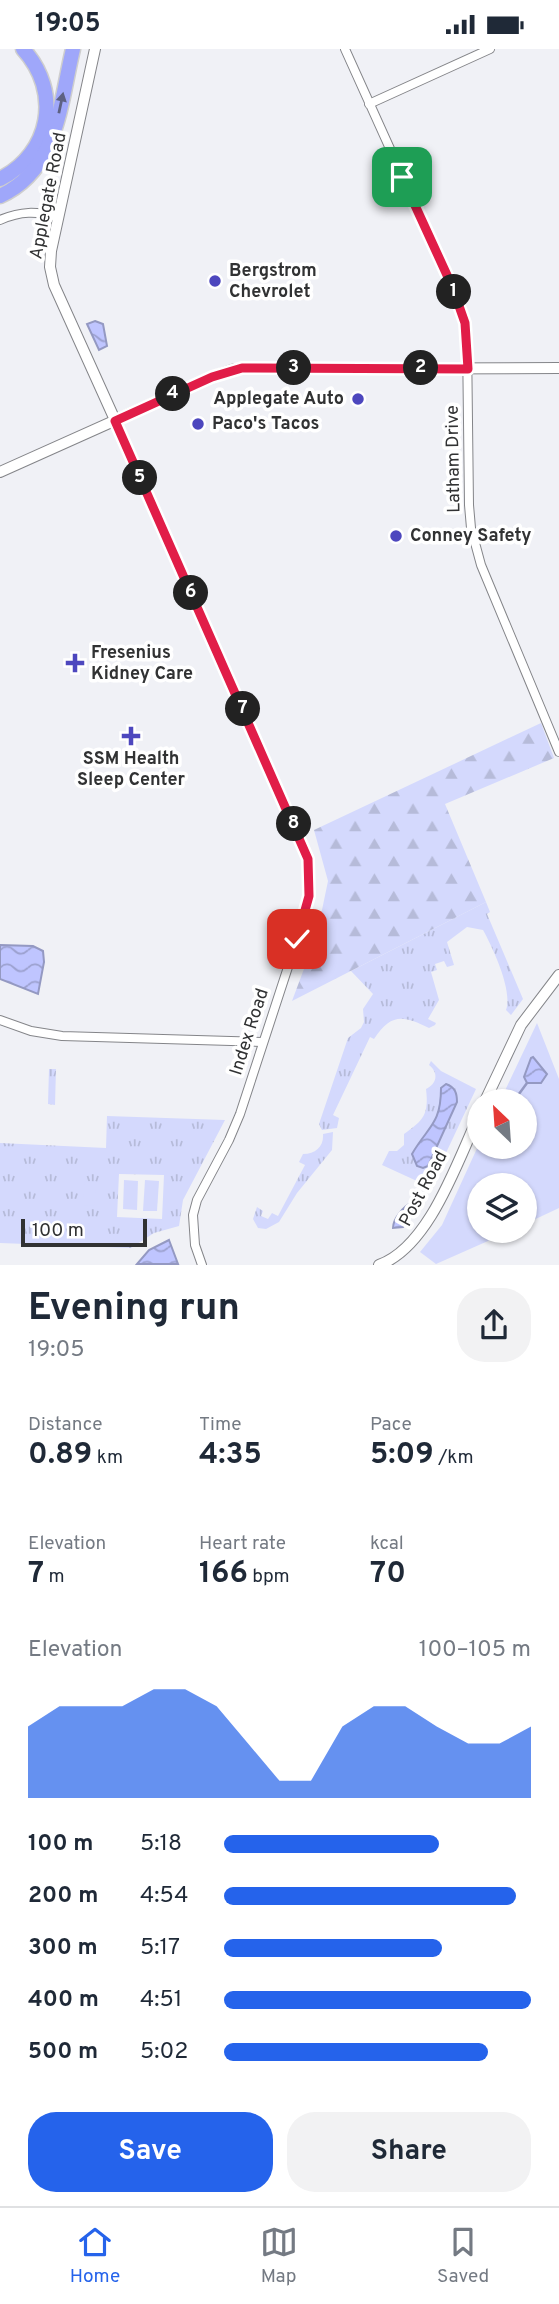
<!DOCTYPE html>
<html lang="en">
<head>
<meta charset="utf-8">
<style>
  body { margin:0; font-family:Overpass,sans-serif; background:#f2f2f3; color:#1f2937; height:100vh; display:flex; flex-direction:column; font-size:26px; white-space:nowrap }
  * { box-sizing:border-box; margin:0 }
  p { font-size:23px; color:#747a83 }
  .icon { flex:none; width:38px; height:38px; fill:none; stroke:currentColor; stroke-width:2; stroke-linecap:round; stroke-linejoin:round }
  .map { position:relative; height:1216px; overflow:hidden }
  .details { display:flex; flex-direction:column; background:#fff; flex:1 }
  .details>* { flex:none }
  .needle { width:46px; rotate:335deg }
  .buttons { position:absolute; left:467px; top:1040px; display:grid; gap:14px }
  .buttons a { display:grid; place-items:center; width:70px; height:70px; border-radius:50%; background:#fff; box-shadow:0 2px 5px #0004; font-size:35px }
  .scale { position:absolute; left:21px; bottom:18px; width:126px; box-sizing:border-box; padding-left:7px; border:4px solid #313233; border-top:0; font-size:19px; line-height:24px; white-space:nowrap; color:#313233; -webkit-text-stroke:5px #fff; paint-order:stroke }
  .pin { position:absolute; display:grid; place-items:center; width:60px; height:60px; color:#fff; margin:-30px; border-radius:14px; box-shadow:0 4px 10px #0006 }
  .km { position:absolute; width:35px; height:35px; margin:-18px; border-radius:50%; background:#222; color:#fff; font-size:19px; line-height:35px; text-align:center }
  .round { display:grid; place-items:center; flex:none; width:74px; height:74px; border-radius:28px; background:#f2f2f3 }
  .overview { display:flex; align-items:center; justify-content:space-between; height:119px; padding:0 28px }
  h1 { font-size:38px; font-weight:700; line-height:52px }
  .figures { display:grid; grid-template-columns:repeat(3,1fr); gap:10px; height:119px; padding:7px 28px }
  .figures div { display:grid; align-content:center }
  .figures b { font-size:30px; font-weight:700 }
  .figures small { font-size:19px; font-weight:400 }
  .figures p { font-size:19px }
  .chart { height:196px; padding:14px 28px }
  .chart p { display:flex; justify-content:space-between }
  .chart svg { width:100%; height:126px; margin-top:7px; fill:#2563eb; opacity:.7 }
  .button { display:flex; gap:14px; margin-top:auto; padding:14px 28px }
  .button a { flex:1; height:80px; border-radius:28px; background:#2563eb; color:#fff; font-size:28px; font-weight:700; line-height:80px; text-align:center }
  .button a+a { background:#f2f2f3; color:#1f2937 }
  ul { padding:0 28px; list-style:none; font-size:23px }
  li { display:grid; grid-template-columns:112px 84px 1fr; align-items:center; height:52px }
  li i { height:18px; border-radius:9px; background:#2563eb }
  .status { display:flex; justify-content:space-between; align-items:center; height:49px; padding:0 35px; background:#fff; direction:ltr }
  .status svg { height:19px; fill:currentColor }
  .dock { display:flex; justify-content:space-around; align-items:center; height:98px; border-top:2px solid #e0e1e3; background:#fff; font-size:19px; color:#747a83 }
  .dock a { display:grid; justify-items:center; gap:4px }
  .dock .active { color:#2563eb }
  .map>svg:first-child { display:block }
</style>
</head>
<body>
<div class="status"><b>19:05</b><svg viewBox="0 0 49 12"><path d="M0 12V9h3v3zM5 12V6h3v6zM10 12V3h3v9zM15 12V0h3v12zM26 1h20v11H26zM47 4h2v5h-2z"/></svg></div>
<div class="map">
<svg width="559" height="1216" viewBox="0 0 559 1216">
  <defs>
    <pattern id="grass-tufts" width="24" height="20" patternUnits="userSpaceOnUse" patternTransform="scale(1.75)"><rect width="24" height="20" fill="#d4d9fd"/><path d="M3 7l-1-3M5 7V3M7 7l1-3M15 17l-1-3M17 17v-4M19 17l1-3" fill="none" stroke="#b6bbd9"/></pattern>
    <pattern id="forest-firs" width="22" height="20" patternUnits="userSpaceOnUse" patternTransform="scale(1.75)"><rect width="22" height="20" fill="#d4d9fd"/><path d="M5 1l3.5 6h-7zM16 11l3.5 6h-7z" fill="#b6bbd9"/></pattern>
    <pattern id="water-waves" width="16" height="10" patternUnits="userSpaceOnUse" patternTransform="scale(1.75)"><rect width="16" height="10" fill="#bfc5ff"/><path d="M0 5q4-4 8 0t8 0" fill="none" stroke="#9ca1cf"/></pattern>
  </defs>
  <rect width="100%" height="100%" fill="#f0f1f6"/>
  <!-- grass -->
  <g fill="url(#grass-tufts)" fill-rule="evenodd">
    <path d="M486,853L490,863L487,865L523,950L511,966L506,961C513,942 493,899 483,881L467,878L447,893L454,916L447,918L444,912L435,915L437,921L431,923L439,951L428,970L436,974L435,976L429,979C403,966 391,964 374,990L370,988L333,1066L339,1069L337,1079L322,1081L319,1075L348,989L361,979L364,973L363,960L373,945L351,922Z"/>
    <path d="M431,1012L441,1022L476,1040L430,1138L382,1116L389,1102H397L404,1096V1085C424,1071 429,1065 426,1040C437,1035 439,1024 429,1016ZM441,1039L457,1053L427,1085C438,1070 440,1058 441,1039Z"/>
    <path d="M49,1020H56L55,1056L48,1055Z"/>
    <path d="M107,1067L225,1071L183,1151L179,1177L154,1184L131,1199L0,1194V1094L106,1099ZM119,1125L164,1126L162,1170L117,1168Z"/>
    <path d="M333,1083L332,1101L297,1144L279,1173L266,1180L258,1179L253,1170L257,1158L263,1162L261,1167L268,1170L272,1164L278,1167L305,1116L299,1113L303,1105C316,1105 324,1097 323,1085Z"/>
  </g>
  <!-- forest -->
  <path fill="url(#forest-firs)" d="M541,674L554,709L445,755L486,853L292,952L317,885L328,832L314,781Z"/>
  <!-- green -->
  <g fill="#d4d9fd">
    <path d="M537,974L559,1030V1159L525,1175V1136H480V1181H513L436,1215L420,1203L442,1176L479,1095L480,1097H525V1052H500Z"/>
    <path d="M124,1131L138,1132L137,1161L123,1160Z"/>
    <path d="M145,1131L159,1132L157,1162H143Z"/>
    <path d="M85,1132L96,1133L94,1157L83,1156Z"/>
  </g>
  <!-- water -->
  <g fill="url(#water-waves)" stroke="#9499c2" stroke-width="2">
    <path d="M95,272L103,275L107,297L99,301L87,275Z"/>
    <path d="M0,896L33,897L43,902L44,913L38,945L0,930Z"/>
    <path d="M533,1008L547,1025L541,1034H527L524,1028L531,1009Z"/>
    <path d="M446,1035C455,1038 457,1044 457,1053L428,1117L423,1119L417,1117L412,1105C428,1077 441,1076 441,1039Z"/>
    <path d="M411,1154L414,1157L411,1168L403,1178L393,1179C393,1170 403,1158 411,1154Z"/>
    <path d="M169,1191L178,1215H137L149,1201Z"/>
  </g>
  <g fill="none" stroke-linecap="round" stroke-linejoin="round">
    <!-- stream -->
    <path stroke="#9499c2" stroke-width="2.5" d="M509,1050L516,1049L527,1034"/>
    <defs>
      <g id="minor">
        <path d="M345,0L452,237L465,274L467,290L469,456L471,479L481,516L559,703"/>
        <path d="M369,55L490,0"/>
        <path d="M0,171C21,162 36,162 57,168"/>
        <path d="M115,371L308,810L310,830L306,863L240,1065L229,1091L197,1151L193,1166L195,1196L202,1216"/>
        <path d="M0,971L31,982L62,987L262,993"/>
      </g>
      <g id="tertiary">
        <path d="M95,0L51,202L50,218L54,236L115,371"/>
        <path d="M0,423L212,328L235,320L559,319"/>
        <path d="M485,1052L521,976L559,926"/>
        <path d="M379,1216C430,1198 458,1110 480,1064"/>
      </g>
      <g id="motorway">
        <path d="M0,130C51,104 62,43 23,0"/>
        <path d="M0,147C58,121 60,54 73,0"/>
      </g>
    </defs>
    <!-- minor casing -->
    <use href="#minor" stroke="#848589" stroke-width="10"/>
    <!-- tertiary casing -->
    <use href="#tertiary" stroke="#848589" stroke-width="12"/>
    <!-- motorway casing -->
    <use href="#motorway" stroke="#cecece" stroke-width="17"/>
    <!-- minor -->
    <use href="#minor" stroke="#fff" stroke-width="8"/>
    <!-- tertiary -->
    <use href="#tertiary" stroke="#fff" stroke-width="10"/>
    <!-- motorway -->
    <use href="#motorway" stroke="#9fa7fa" stroke-width="14"/>
  </g>
  <!-- one-way arrows -->
  <defs><path id="oneway-solid" d="M-6-.8H1V-3.2L6.5 0L1 3.2V.8H-6Z" transform="scale(1.75)"/></defs>
  <use fill="#5d6183" href="#oneway-solid" transform="translate(61 54) rotate(-78)"/>
  <g fill="none" stroke-linecap="round" stroke-linejoin="round">
    <defs>
      <path id="route" d="M297,890L309,847L308,810L115,372L212,328L242,319L468,320L465,274L452,237L402,128"/>
    </defs>
    <!-- route casing -->
    <use href="#route" stroke="#fff" stroke-width="14"/>
    <!-- route -->
    <use href="#route" stroke="#e11d48" stroke-width="9"/>
  </g>
  <!-- markers -->
  <g fill="#4d47be" stroke="#fff" stroke-width="2.5">
    <circle cx="215" cy="232" r="7"/>
    <circle cx="358" cy="350" r="7"/>
    <circle cx="198" cy="375" r="7"/>
    <circle cx="396" cy="487" r="7"/>
    <path d="M71.5 603.5h7v7h7v7h-7v7h-7v-7h-7v-7h7z"/>
    <path d="M127.5 676.5h7v7h7v7h-7v7h-7v-7h-7v-7h7z"/>
  </g>
  <g text-anchor="middle" dominant-baseline="central" stroke-width="7" stroke-linejoin="round" paint-order="stroke">
    <!-- street labels -->
    <g font-size="18" fill="#313233" stroke="#fff">
      <text transform="translate(49 147) rotate(-79)">Applegate Road</text>
      <text transform="translate(454 410) rotate(-91)">Latham Drive</text>
      <text transform="translate(250 983) rotate(-72)">Index Road</text>
      <text transform="translate(424 1140) rotate(-62)">Post Road</text>
    </g>
    <!-- poi labels -->
    <g font-size="18" font-weight="bold" fill="#313233" stroke="#fff" text-anchor="start">
      <text x="229" y="222">Bergstrom<tspan x="229" dy="21">Chevrolet</tspan></text>
      <text x="344" y="350" text-anchor="end">Applegate Auto</text>
      <text x="212" y="375">Paco's Tacos</text>
      <text x="410" y="487">Conney Safety</text>
      <text x="91" y="604">Fresenius<tspan x="91" dy="21">Kidney Care</tspan></text>
      <text x="131" y="710" text-anchor="middle">SSM Health<tspan x="131" dy="21">Sleep Center</tspan></text>
    </g>
  </g>
</svg>
<div class="buttons">
<a><svg class="needle" viewBox="-14 -14 28 28"><path d="M0-13l5 13h-10z" fill="#e53935"/><path d="M0 13l5-13h-10z" fill="#747a83"/></svg></a>
<a><svg class="icon" aria-label="layers" viewBox="0 0 24 24"><path d="M12 4l9 5-9 5-9-5zM3 14l9 5 9-5"/></svg></a>
</div>
<div class="scale">100 m</div>
<div class="pin" style="left:402px;top:128px;background:#1e9e55"><svg class="icon" aria-label="arrive" viewBox="0 0 24 24"><path d="M6 21V4h12l-3 4 3 4H6"/></svg></div>
<div class="pin" style="left:297px;top:890px;background:#d93025"><svg class="icon" aria-label="check" viewBox="0 0 24 24"><path d="M5 12l5 5 9-10"/></svg></div>
<b class="km" style="left:454px;top:243px">1</b>
<b class="km" style="left:421px;top:319px">2</b>
<b class="km" style="left:294px;top:319px">3</b>
<b class="km" style="left:173px;top:345px">4</b>
<b class="km" style="left:140px;top:429px">5</b>
<b class="km" style="left:191px;top:544px">6</b>
<b class="km" style="left:243px;top:660px">7</b>
<b class="km" style="left:294px;top:775px">8</b>
</div>
<section class="details">
<div class="overview"><div><h1>Evening run</h1><p>19:05</p></div><a class="round"><svg class="icon" aria-label="share" viewBox="0 0 24 24"><path d="M12 15V3M7 8l5-5 5 5M5 13v7h14v-7"/></svg></a></div>
<div class="figures">
<div><p>Distance</p><b>0.89<small> km</small></b></div>
<div><p>Time</p><b>4:35</b></div>
<div><p>Pace</p><b>5:09<small> /km</small></b></div>
</div>
<div class="figures">
<div><p>Elevation</p><b>7<small> m</small></b></div>
<div><p>Heart rate</p><b>166<small> bpm</small></b></div>
<div><p>kcal</p><b>70</b></div>
</div>
<div class="chart"><p><span>Elevation</span>100–105 m</p>
<svg viewBox="0 0 160 44" preserveAspectRatio="none"><path d="M0 44V19L10 12L20 12L30 12L40 6L50 6L60 12L70 25L80 38L90 38L100 19L110 12L120 12L130 19L140 25L150 25L160 19V44z"/></svg>
</div>
<ul>
<li><b>100 m</b>5:18<i style="width:70%"></i></li>
<li><b>200 m</b>4:54<i style="width:95%"></i></li>
<li><b>300 m</b>5:17<i style="width:71%"></i></li>
<li><b>400 m</b>4:51<i style="width:100%"></i></li>
<li><b>500 m</b>5:02<i style="width:86%"></i></li>
</ul>
<div class="button"><a>Save</a><a>Share</a></div>
</section>
<nav class="dock">
<a class="active"><svg class="icon" aria-label="home" viewBox="0 0 24 24"><path d="M3 11l9-7 9 7M6 9v11h12V9"/></svg>Home</a>
<a><svg class="icon" aria-label="map" viewBox="0 0 24 24"><path d="M3 6l6-2 6 2 6-2v14l-6 2-6-2-6 2zM9 4v14M15 6v14"/></svg>Map</a>
<a><svg class="icon" aria-label="saved" viewBox="0 0 24 24"><path d="M7 4h10v16l-5-4-5 4z"/></svg>Saved</a>
</nav>
</body>
</html>
